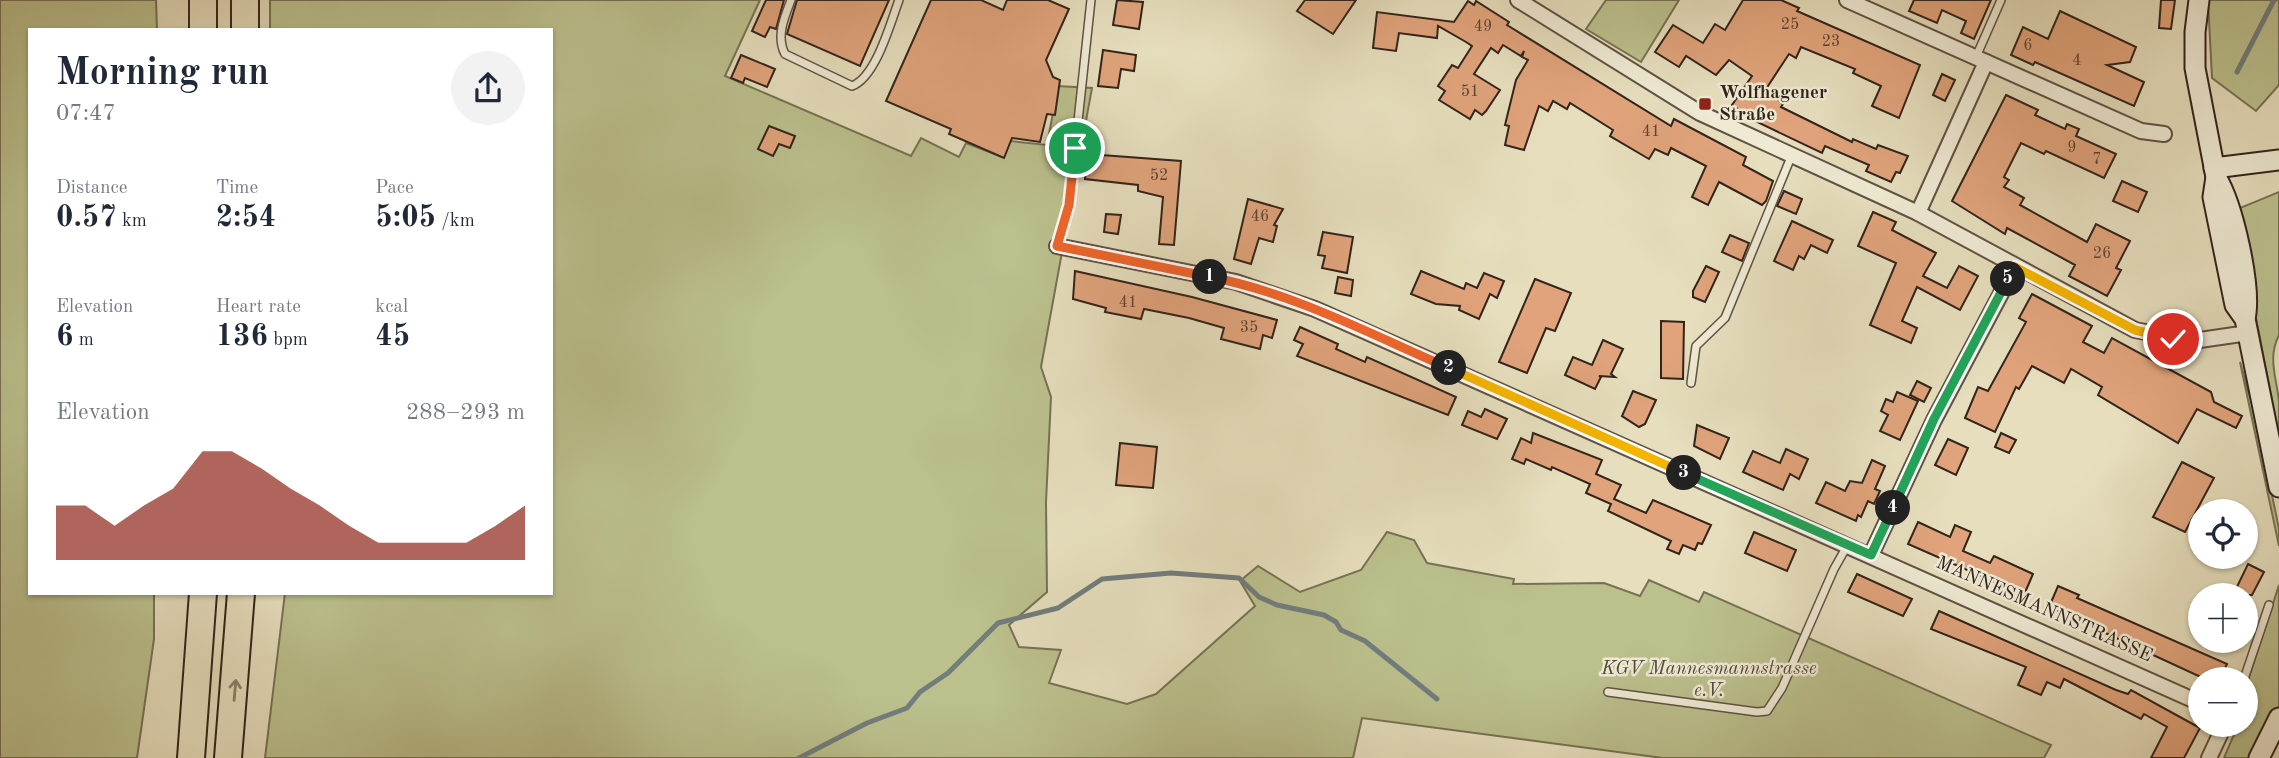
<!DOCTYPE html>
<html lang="en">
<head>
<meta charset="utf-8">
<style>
  body { margin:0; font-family:"Old Standard TT",serif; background:#f2f2f3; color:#1f2937; height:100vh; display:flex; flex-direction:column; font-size:26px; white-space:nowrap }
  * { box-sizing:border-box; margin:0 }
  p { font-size:23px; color:#747a83 }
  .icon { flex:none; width:38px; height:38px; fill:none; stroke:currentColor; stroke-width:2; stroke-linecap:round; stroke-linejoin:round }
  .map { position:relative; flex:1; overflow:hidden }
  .side { position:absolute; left:28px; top:28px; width:525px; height:567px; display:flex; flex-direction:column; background:#fff; border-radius:0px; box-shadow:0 2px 5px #0004 }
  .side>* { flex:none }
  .fabs { position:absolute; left:2188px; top:499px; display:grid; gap:14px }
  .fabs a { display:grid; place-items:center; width:70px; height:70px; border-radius:50%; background:#fff; box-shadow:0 2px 5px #0004; font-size:35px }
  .pin { position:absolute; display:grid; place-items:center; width:60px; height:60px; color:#fff; margin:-30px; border:4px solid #fff; border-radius:50%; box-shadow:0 2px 7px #0007 }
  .km { position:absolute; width:35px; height:35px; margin:-18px; border-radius:50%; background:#222; color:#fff; font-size:19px; line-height:35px; text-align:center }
  .round { display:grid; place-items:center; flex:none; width:74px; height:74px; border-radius:37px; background:#f2f2f3 }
  .summary { display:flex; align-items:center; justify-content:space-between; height:119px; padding:0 28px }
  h1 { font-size:38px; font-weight:700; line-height:52px }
  .stats { display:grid; grid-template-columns:repeat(3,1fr); gap:10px; height:119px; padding:7px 28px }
  .stats div { display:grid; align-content:center }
  .stats b { font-size:30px; font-weight:700 }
  .stats small { font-size:19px; font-weight:400 }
  .stats p { font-size:19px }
  .chart { height:196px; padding:14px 28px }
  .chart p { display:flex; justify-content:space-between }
  .chart svg { width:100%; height:126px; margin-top:7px; fill:#8f2418; opacity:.7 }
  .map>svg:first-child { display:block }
</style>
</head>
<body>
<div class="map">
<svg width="2279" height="758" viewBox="0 0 2279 758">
  <rect width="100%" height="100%" fill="#e6debd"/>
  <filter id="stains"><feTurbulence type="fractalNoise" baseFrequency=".00286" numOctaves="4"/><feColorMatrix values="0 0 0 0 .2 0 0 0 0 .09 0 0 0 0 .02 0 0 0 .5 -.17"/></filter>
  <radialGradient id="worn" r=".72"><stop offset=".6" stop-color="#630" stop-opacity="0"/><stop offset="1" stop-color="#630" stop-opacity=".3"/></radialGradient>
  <!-- green -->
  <g fill="#bbc08d" stroke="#767254" stroke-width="2">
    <path d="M0,0H156L157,30H30V593H154V639L137,758H0Z"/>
    <path d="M270,0H760L725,76L911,156L921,138L959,157L966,143L1002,157L1010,141L1047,145L1058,86L1092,88L1041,367L1051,397L1046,502L1047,592L1009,625L1019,647L1061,650L1049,683L1127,704L1156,694L1255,606L1240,581L1258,566L1300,592L1361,570L1387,532L1414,540L1427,563L1514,579L1513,584L1604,583L1640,596L1649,580L1699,602L1704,592L2051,745L2044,758H1663L1362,718L1353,758H265L285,593H551V30H270Z"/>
    <path d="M1606,0H1679L1641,62L1586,29Z"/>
    <path d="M2208,0H2279V85L2256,111L2212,78Z"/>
    <path d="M2279,192V335C2267,358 2277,379 2279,402C2279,413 2279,425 2279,436L2235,210Z"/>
    <path d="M2240,362L2256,418L2279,529V546Z"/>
    <path d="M2279,585V706L2251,758H2224L2238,725L2245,724V690Z"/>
  </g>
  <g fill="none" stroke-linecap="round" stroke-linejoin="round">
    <!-- stream -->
    <g stroke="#727d7d" stroke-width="5">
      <path d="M2237,72L2274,0"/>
      <path d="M799,758L867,723L907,708L920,692L948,673L998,623L1058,608L1102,579L1171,573L1239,578L1259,597L1277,605L1324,615L1336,622L1341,630L1365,641L1437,699"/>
    </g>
  </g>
  <!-- building -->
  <g fill="#e0a37b" stroke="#32231b" stroke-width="2">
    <path d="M766,0H784L776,29L770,27L765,37L752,31Z"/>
    <path d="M797,0H889L860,66L787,34Z"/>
    <path d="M931,0H981L1003,10L1007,0H1048L1069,9L1046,60L1053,77L1060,80L1055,115L1047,114L1040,142L1012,138L1004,158L949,134L951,129L886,101Z"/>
    <path d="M1117,0L1143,2L1139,29L1113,25Z"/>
    <path d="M1305,0H1356L1333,34L1297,11Z"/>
    <path d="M1743,0H1781L1799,8L1797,11L1920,65L1899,118L1872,106L1881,86L1853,73L1855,69L1801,47L1796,58L1789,54L1766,89L1783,104L1781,107L1852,142L1853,139L1876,149L1878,145L1908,156L1900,173L1896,172L1891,182L1866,171L1869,165L1825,146L1822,153L1755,121L1732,105L1752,76L1729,60L1716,75L1686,56L1679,67L1655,52L1673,25L1703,43L1715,24L1725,30Z"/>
    <path d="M1914,0H1991L1974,39L1961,33L1966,21L1942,10L1937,23L1909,11Z"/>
    <path d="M2161,0H2175L2171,29L2159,28Z"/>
    <path d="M1468,1L1474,5L1476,1L1509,22L1507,25L1671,126L1674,119L1746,157L1743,165L1773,181L1766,201L1762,205L1719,182L1708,205L1692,197L1706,166L1671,148L1668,155L1655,149L1649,159L1610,136L1613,130L1570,103L1567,109L1553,101L1548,111L1539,106L1524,150L1505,145L1509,126L1505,125L1516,80L1528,60L1522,57L1524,51L1521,56L1503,45L1498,53L1491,48L1474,74L1500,90L1486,111L1482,115L1475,110L1470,119L1439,100L1445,91L1438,86L1452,65L1458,68L1472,46L1466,42L1438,26L1437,38L1399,33L1396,51L1373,48L1377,12L1454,22Z"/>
    <path d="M2060,11L2136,47L2130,62L2107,65L2144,82L2134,106L2035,62L2033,65L2011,55L2023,27L2048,39Z"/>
    <path d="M1103,50L1136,55L1134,71L1121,69L1118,88L1098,86Z"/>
    <path d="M741,55L775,69L767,87L745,78L743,83L731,78Z"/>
    <path d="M1942,74L1955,80L1945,101L1933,95Z"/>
    <path d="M2006,95L2038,110L2035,115L2065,129L2067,124L2079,129L2076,136L2116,154L2104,178L2046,151L2044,154L2021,143L2004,177L2009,180L2004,187L2024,198L2020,205L2087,242L2096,224L2130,241L2116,268L2121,270L2107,296L2069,276L2075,265L2007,228L2005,234L1952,201Z"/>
    <path d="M769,126L795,136L790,148L779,144L773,156L758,149Z"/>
    <path d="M1088,154L1181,161L1174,245L1159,244L1163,197L1138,191V185L1085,179Z"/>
    <path d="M2122,181L2147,192L2138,212L2113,201Z"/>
    <path d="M1784,191L1802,199L1796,214L1777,206Z"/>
    <path d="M1248,199L1283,209L1274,225L1277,226L1273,242L1259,238L1251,264L1234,259Z"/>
    <path d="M1873,212L1896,222L1892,230L1936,253L1923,276L1947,288L1959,266L1978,276L1960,310L1917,287L1902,321L1917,328L1911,343L1870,325L1896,263L1858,246Z"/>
    <path d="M1106,214L1121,215L1118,234L1104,232Z"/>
    <path d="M1792,221L1833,240L1827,253L1811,245L1804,259L1799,256L1793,270L1774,261Z"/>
    <path d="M1323,232L1353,237L1347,273L1322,268L1325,256L1318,255Z"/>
    <path d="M1730,235L1749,243L1742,261L1722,252Z"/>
    <path d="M1706,266L1719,272L1705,302L1693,297V291Z"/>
    <path d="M1075,271L1192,297L1277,320L1272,338L1263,335L1260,349L1221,339L1224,328L1189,318L1144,309L1141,319L1105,312L1106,308L1073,299Z"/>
    <path d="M1421,271L1464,289L1466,283L1477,288L1484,273L1504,281L1497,298L1490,294L1479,319L1459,310L1460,306L1436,304L1411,294Z"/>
    <path d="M1338,277L1353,280L1351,296L1335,293Z"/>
    <path d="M1535,279L1571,293L1555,331L1546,328L1527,373L1499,362Z"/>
    <path d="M2032,294L2092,326L2083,342L2104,353L2112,338L2211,392L2214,402L2242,416L2236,428L2197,409L2178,443L2098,395L2102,387L2071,369L2064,383L2032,366L2019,389L2016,387L1995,432L1965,418L1978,387L1988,391L2026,322L2019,318Z"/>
    <path d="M1661,321L1684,322L1683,379L1661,378Z"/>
    <path d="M1300,327L1338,344L1336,349L1365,362L1367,357L1456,397L1448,415L1297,356L1303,344L1294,340Z"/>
    <path d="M1603,340L1623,349L1611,374L1615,377L1599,376L1601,377L1595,389L1565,375L1573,357L1592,365Z"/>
    <path d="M1917,381L1931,388L1924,402L1910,395Z"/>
    <path d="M1633,391L1656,400L1645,424L1639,427L1622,416Z"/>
    <path d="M1897,392L1918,401L1900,440L1880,431L1888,415L1881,411L1886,399L1893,402Z"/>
    <path d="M1485,409L1507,419L1497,439L1462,425L1468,411L1481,417Z"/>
    <path d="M1697,425L1729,438L1720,459L1694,446Z"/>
    <path d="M1533,433L1602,460L1596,474L1621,485L1614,499L1646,513L1653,500L1711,525L1702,544L1698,543L1695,550L1683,545L1679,554L1667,549L1671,541L1608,511L1611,504L1586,493L1590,484L1552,467L1551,470L1526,459L1524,464L1512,459L1521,438L1531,443Z"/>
    <path d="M2001,433L2016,440L2009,453L1995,447Z"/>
    <path d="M1948,439L1968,448L1956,475L1935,465Z"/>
    <path d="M1120,443L1157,447L1153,488L1116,485Z"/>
    <path d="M1786,449L1808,459L1799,479L1790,474L1783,490L1743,472L1753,451L1780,463Z"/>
    <path d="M1872,460L1885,466L1875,489L1880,491L1874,504L1868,501L1861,517L1858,515L1856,521L1816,503L1826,482L1845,491L1850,481L1862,483Z"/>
    <path d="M2182,462L2214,478L2185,532L2153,517Z"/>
    <path d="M1918,522L1950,537L1955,525L1971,532L1963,551L1990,563L1994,556L2033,574L2024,595L1908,544Z"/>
    <path d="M1754,532L1796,550L1787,571L1745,553Z"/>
    <path d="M2248,564L2264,572L2252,595H2233Z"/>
    <path d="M1857,574L1912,599L1903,616L1848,592Z"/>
    <path d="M2058,586L2079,595L2077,598L2227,664L2220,679H2205L2049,607Z"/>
    <path d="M1939,611L2116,690L2128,694L2131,690L2200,728L2184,758H2151L2167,727L2144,714L2141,719L2064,679L2060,688L2047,682L2041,695L2018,685L2026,667L1931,629Z"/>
  </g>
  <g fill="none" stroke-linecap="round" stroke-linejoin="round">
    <defs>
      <g id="lane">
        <path d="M791,0C784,18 776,37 785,54L852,86C876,77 890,24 899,0"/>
        <path d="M1976,57L2001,0"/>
        <path d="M1057,246L1069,205L1091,0"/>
        <path d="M1691,383L1696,346L1725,318L1791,157"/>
        <path d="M2244,679L2269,605"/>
        <path d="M1608,692L1757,712L1767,711L1782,688L1834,569L1847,546"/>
      </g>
      <g id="street">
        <path d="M1518,0L1700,113L1918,213L2135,330L2193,341L2248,333"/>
        <path d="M1847,0L2141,131L2164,134"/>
        <path d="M1918,213L1986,62"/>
        <path d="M1057,246L1236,282L1315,309L2200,703"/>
        <path d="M1871,555L1934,420L2015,267"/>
        <path d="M2209,758L2225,724"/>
      </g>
      <g id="secondary">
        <path d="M2199,0L2195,32V68L2216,177L2213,197L2235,305L2245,319L2279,487"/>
        <path d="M2214,168L2279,160"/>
        <path d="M2216,177C2233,205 2252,287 2245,319"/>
        <path d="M2259,758L2279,718"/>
      </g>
      <g id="highway">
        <path d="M203,0V30"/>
        <path d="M245,0V30"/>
        <path d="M191,758L203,593"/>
        <path d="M228,758L241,593"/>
      </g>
    </defs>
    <!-- lane casing -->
    <use href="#lane" stroke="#5f5244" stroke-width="10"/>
    <!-- street casing -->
    <use href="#street" stroke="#5f5244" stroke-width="18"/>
    <!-- secondary casing -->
    <use href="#secondary" stroke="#32231b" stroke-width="23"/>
    <!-- highway casing -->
    <use href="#highway" stroke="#32231b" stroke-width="30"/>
    <!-- lane -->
    <use href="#lane" stroke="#efead4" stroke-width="7"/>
    <!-- street -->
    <use href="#street" stroke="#efead4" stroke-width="14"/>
    <!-- secondary -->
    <use href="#secondary" stroke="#efead4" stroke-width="19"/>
    <!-- highway -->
    <use href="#highway" stroke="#e6debd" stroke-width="26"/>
  </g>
  <!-- one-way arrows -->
  <defs><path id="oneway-shaft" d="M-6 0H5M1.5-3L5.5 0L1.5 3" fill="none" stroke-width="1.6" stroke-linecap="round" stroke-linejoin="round" transform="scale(1.75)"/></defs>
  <use stroke="#8c806c" href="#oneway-shaft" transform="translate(235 690) rotate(-85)"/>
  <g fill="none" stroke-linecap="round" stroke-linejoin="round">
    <defs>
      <path id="split-1" d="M1075,148L1069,205L1057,246L1210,277"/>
      <path id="split-2" d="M1210,277C1294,293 1372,335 1449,368"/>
      <path id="split-3" d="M1449,368L1684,473"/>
      <path id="split-4" d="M1684,473L1871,555L1893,508"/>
      <path id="split-5" d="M1893,508L1934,419L2008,279"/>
      <path id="split-6" d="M2008,279L2015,267L2135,330L2173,339"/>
    </defs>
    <!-- split-1 casing -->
    <use href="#split-1" stroke="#fff" stroke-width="14"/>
    <!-- split-2 casing -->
    <use href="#split-2" stroke="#fff" stroke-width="14"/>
    <!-- split-3 casing -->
    <use href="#split-3" stroke="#fff" stroke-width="14"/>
    <!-- split-4 casing -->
    <use href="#split-4" stroke="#fff" stroke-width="14"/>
    <!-- split-5 casing -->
    <use href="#split-5" stroke="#fff" stroke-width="14"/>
    <!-- split-6 casing -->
    <use href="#split-6" stroke="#fff" stroke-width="14"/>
    <!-- split-1 -->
    <use href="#split-1" stroke="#f0652b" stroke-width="9"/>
    <!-- split-2 -->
    <use href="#split-2" stroke="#f0652b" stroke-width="9"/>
    <!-- split-3 -->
    <use href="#split-3" stroke="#f5b400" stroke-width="9"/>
    <!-- split-4 -->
    <use href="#split-4" stroke="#22a559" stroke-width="9"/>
    <!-- split-5 -->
    <use href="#split-5" stroke="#22a559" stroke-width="9"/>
    <!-- split-6 -->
    <use href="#split-6" stroke="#f5b400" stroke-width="9"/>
  </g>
  <!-- markers -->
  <rect fill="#8f2418" stroke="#efead4" stroke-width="2.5" x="1698" y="97" width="14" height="14" rx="3.5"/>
  <g text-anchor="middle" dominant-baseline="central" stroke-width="5" stroke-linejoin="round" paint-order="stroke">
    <!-- number labels -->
    <g font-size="16" fill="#5e4333">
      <text x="1790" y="25">25</text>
      <text x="1483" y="27">49</text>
      <text x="1831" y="42">23</text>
      <text x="2028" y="46">6</text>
      <text x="2077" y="61">4</text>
      <text x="1470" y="92">51</text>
      <text x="1651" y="132">41</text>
      <text x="2072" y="148">9</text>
      <text x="2097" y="160">7</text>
      <text x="1159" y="176">52</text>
      <text x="1260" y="217">46</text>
      <text x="2102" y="254">26</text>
      <text x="1128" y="303">41</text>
      <text x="1249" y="328">35</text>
    </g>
    <!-- poi labels -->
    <g font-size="19" font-weight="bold" fill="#32231b" stroke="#efead4" text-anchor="start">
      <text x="1719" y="93">Wolfhagener<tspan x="1719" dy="22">Straße</tspan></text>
    </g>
    <!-- street labels -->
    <g font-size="19" fill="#32231b" stroke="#efead4">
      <text transform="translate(2044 610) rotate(24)">MANNESMANNSTRASSE</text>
    </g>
    <!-- park labels -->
    <g font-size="19" font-style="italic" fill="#544a38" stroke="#efead4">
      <text x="1709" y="669">KGV Mannesmannstrasse<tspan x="1709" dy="22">e.V.</tspan></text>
    </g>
  </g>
  <rect width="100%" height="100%" filter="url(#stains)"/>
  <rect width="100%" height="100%" fill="url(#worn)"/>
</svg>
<div class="fabs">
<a><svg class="icon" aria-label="locate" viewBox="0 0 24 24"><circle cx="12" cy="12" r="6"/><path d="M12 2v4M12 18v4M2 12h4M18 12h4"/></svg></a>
<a>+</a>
<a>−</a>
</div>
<div class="pin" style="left:1075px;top:148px;background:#1e9e55"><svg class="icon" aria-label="arrive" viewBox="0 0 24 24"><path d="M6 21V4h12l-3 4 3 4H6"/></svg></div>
<div class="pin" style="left:2173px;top:339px;background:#d93025"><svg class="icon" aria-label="check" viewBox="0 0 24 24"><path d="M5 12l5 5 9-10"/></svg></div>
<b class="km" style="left:1210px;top:277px">1</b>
<b class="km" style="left:1449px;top:368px">2</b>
<b class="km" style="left:1684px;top:473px">3</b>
<b class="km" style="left:1893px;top:508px">4</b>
<b class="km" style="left:2008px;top:279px">5</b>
<section class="side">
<div class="summary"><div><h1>Morning run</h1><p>07:47</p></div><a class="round"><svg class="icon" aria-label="share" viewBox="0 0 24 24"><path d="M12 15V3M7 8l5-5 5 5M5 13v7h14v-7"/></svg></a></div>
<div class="stats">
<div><p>Distance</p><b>0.57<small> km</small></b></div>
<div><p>Time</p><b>2:54</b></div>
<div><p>Pace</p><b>5:05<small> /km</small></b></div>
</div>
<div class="stats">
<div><p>Elevation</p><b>6<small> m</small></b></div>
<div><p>Heart rate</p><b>136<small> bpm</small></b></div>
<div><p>kcal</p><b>45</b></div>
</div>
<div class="chart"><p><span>Elevation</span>288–293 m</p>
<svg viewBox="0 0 160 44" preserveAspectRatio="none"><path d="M0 44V25L10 25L20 32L30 25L40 19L50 6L60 6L70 12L80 19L90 25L100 32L110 38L120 38L130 38L140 38L150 32L160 25V44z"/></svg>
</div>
</section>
</div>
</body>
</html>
